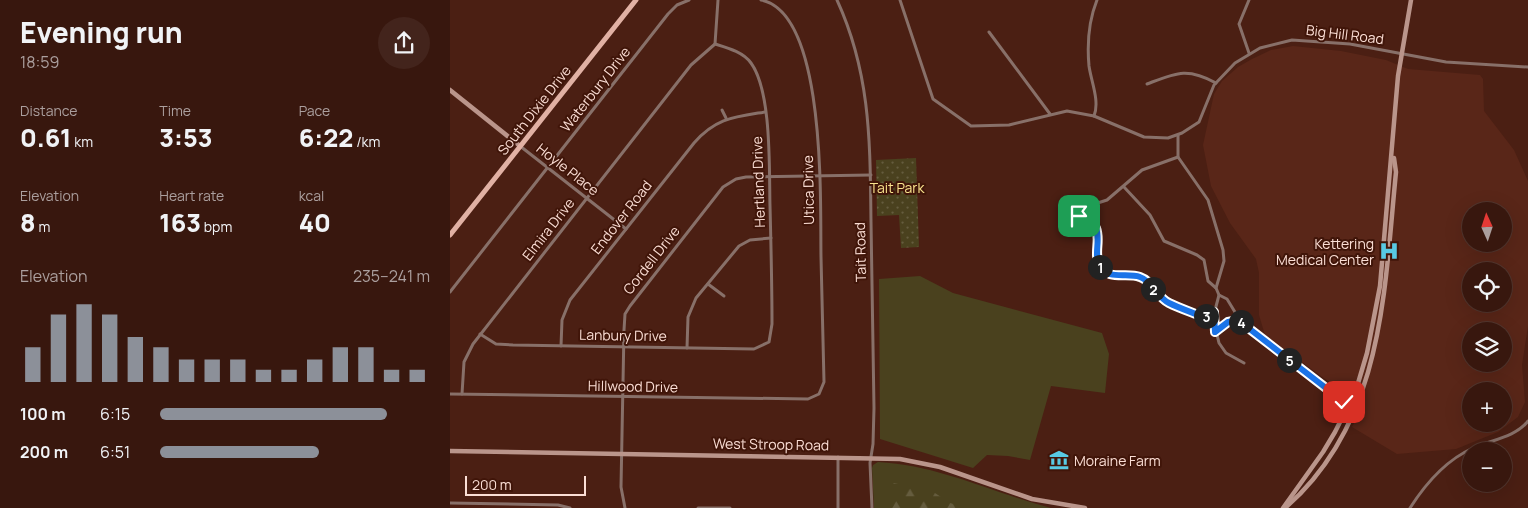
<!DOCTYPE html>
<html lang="en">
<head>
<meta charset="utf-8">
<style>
  body { margin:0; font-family:Manrope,sans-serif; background:#43241c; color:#f1f3f6; height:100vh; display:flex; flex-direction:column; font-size:19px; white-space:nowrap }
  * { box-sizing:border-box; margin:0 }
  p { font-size:16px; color:#ab9f9e }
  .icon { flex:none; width:28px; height:28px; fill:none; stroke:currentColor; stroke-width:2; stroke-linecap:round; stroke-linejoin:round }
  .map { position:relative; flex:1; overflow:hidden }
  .sheet { display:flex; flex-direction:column; background:#38170e; width:450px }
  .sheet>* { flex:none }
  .needle { width:32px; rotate:357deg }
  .fabs { position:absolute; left:1012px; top:202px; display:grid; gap:10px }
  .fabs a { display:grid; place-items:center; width:50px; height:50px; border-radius:50%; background:#38170e; box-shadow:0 5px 20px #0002,0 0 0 1px #52362e; font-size:25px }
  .scale { position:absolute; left:15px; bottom:12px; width:121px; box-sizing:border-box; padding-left:5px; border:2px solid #fbded5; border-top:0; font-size:14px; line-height:18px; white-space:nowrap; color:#fbded5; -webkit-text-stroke:4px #401509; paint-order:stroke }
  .pin { position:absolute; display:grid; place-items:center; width:42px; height:42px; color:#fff; margin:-21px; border-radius:10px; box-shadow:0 2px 8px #0006 }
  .km { position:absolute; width:25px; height:25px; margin:-12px; border-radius:50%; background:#222; color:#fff; font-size:14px; line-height:25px; text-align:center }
  .round { display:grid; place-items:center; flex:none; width:52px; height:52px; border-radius:26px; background:#43241c }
  .headline { display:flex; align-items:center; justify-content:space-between; height:85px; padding:0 20px }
  h1 { font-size:28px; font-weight:800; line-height:38px }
  .figures { display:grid; grid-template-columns:repeat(3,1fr); gap:8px; height:85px; padding:5px 20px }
  .figures div { display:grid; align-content:center }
  .figures b { font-size:25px; font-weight:800 }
  .figures small { font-size:14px; font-weight:400 }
  .figures p { font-size:14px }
  .chart { height:140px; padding:10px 20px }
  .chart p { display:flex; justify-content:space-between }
  .chart svg { width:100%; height:90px; margin-top:5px; stroke:#8c9099; stroke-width:6 }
  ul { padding:0 20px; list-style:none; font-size:16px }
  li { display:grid; grid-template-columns:80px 60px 1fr; align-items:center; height:38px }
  li i { height:12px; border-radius:6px; background:#8c9099 }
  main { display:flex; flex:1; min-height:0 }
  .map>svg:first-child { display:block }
</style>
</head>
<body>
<main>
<section class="sheet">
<div class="headline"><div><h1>Evening run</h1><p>18:59</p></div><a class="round"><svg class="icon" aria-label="share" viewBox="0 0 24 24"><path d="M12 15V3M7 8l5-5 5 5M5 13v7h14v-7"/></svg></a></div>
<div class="figures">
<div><p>Distance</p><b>0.61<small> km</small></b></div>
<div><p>Time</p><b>3:53</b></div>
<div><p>Pace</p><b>6:22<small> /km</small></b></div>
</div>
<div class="figures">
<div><p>Elevation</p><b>8<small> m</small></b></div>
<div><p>Heart rate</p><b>163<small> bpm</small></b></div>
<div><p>kcal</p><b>40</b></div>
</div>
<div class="chart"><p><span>Elevation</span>235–241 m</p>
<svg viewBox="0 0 160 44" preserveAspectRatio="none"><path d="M5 44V27M15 44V11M25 44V6M35 44V11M45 44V22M55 44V27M65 44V33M75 44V33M85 44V33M95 44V38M105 44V38M115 44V33M125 44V27M135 44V27M145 44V38M155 44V38"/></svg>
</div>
<ul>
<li><b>100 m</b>6:15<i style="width:84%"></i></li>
<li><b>200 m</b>6:51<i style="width:59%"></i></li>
</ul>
</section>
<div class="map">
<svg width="1078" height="508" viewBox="0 0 1078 508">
  <defs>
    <pattern id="forest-firs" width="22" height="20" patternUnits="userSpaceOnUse" patternTransform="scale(1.25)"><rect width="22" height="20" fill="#4a411e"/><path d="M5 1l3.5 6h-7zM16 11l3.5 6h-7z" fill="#655c3e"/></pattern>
    <pattern id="park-dots" width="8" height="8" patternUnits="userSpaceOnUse" patternTransform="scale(1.25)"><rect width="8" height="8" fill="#4a411e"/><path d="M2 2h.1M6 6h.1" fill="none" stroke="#655c3e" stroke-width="1.8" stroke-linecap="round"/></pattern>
  </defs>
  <rect width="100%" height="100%" fill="#4b1f13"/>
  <!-- built -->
  <path fill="#592618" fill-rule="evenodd" d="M843,46L891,51L936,60L958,69L1030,75L1033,79L1034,111L1064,150L1078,181V326L1072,365L1075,402L1068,417L1048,432L1006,449L947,454L902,427L914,404L882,384L815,335L809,315V273L806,259L780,223L761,186L753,145L764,94L772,81L788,67L802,59L821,50ZM1021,211H1054V244H1021ZM1021,271H1054V304H1021ZM1021,331H1054V364H1021ZM1021,391H1054V424H1021Z"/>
  <!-- grass -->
  <g fill="#4a411e">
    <path d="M470,276L503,293L652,333L659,354L655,393L601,386L580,460L558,456L537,455L523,468L430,439L429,279Z"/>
    <path d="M428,462C489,465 543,493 601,508H424L422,468L423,465Z"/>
  </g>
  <!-- forest -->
  <path fill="url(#forest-firs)" d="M444,483L485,493L500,503L518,508H439L440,487Z"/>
  <!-- park -->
  <path fill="url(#park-dots)" d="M466,158L469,247L451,248L449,215L427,216L426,160Z"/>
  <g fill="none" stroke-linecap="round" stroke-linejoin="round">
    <!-- street -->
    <g stroke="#887069" stroke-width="3">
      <path d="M387,0C421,74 420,143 421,222C422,284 423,346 424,408L423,444L420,463L422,508"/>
      <path d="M450,0L483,99L521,126L559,125L617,111L644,116L694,137L718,138L732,133L749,122L764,85L785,63L810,48L842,40L900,44L996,62L1078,67"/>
      <path d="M799,0L789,24L799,53"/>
      <path d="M539,32L600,114"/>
      <path d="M697,84C726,73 737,67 766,83"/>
      <path d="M272,110L276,118"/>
      <path d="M644,116C650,101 641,81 639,66C637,44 639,20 647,0"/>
      <path d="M728,135V157L758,200L773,250L774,261L766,288"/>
      <path d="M70,146L176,229"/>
      <path d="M728,157L692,170L657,200L626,210L629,216L646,228C651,241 643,255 650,266C658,280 677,272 690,277C702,281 707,297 719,303C729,308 741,311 751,316L764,312"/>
      <path d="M674,187L700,215L714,241L747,255L754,260L758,281L766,288L769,295L763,318L769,343L776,353L794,363"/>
      <path d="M258,284L274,296"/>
      <path d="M0,292L218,14L227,5L239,0"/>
      <path d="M769,295L777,299L788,317V320"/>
      <path d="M765,333L778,322L788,320L893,402L906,407"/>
      <path d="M30,334L46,344L63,345L304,349L319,342L322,324C322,284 321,245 320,206C319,170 322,92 301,63C293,52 278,48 265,44"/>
      <path d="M111,346L112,320L120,300L244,143C266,118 284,117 315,112"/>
      <path d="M237,348L238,317L246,298L289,246L300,240L321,238"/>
      <path d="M0,394L358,399L369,394L374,382C373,340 372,298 371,257C370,204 377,13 311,0"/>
      <path d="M12,394L14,362L23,344L241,65L265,44L268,0"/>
      <path d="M0,503L108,505L120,508"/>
      <path d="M175,508L171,487L174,330L175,314L180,306L273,187L286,179L296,177L421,175"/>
      <path d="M248,508H280"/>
      <path d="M388,508V457"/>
      <path d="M960,508C976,483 996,460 1023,448C1041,440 1066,437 1078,421"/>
    </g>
    <!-- secondary -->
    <g stroke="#ba958b" stroke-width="4.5">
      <path d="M0,90L70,146"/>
      <path d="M0,451L450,459L490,467L582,499L635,508"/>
      <path d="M833,508L873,452L885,432L906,390L917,353L930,286L948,76L961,0"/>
      <path d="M835,508C934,422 934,292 946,172L944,158"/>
    </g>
    <!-- primary -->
    <path stroke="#e1b1a4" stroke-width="5" d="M0,235L186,0"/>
  </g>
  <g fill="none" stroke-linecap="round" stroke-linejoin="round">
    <defs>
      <path id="route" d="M629,216L646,228C651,241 643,254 650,266C658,281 677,272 690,277C702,281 707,297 719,303C729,308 741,312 751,316L764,312L765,332L778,322L788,320L894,402"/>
    </defs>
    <!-- route casing -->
    <use href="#route" stroke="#fff" stroke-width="10"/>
    <!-- route -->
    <use href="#route" stroke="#1a73e8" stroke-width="6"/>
  </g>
  <!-- icons -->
  <defs>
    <symbol id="hospital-bare" viewBox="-9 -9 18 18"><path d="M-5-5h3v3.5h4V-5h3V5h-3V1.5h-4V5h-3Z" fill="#58c9e3" stroke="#401509" stroke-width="2.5" paint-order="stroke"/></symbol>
    <symbol id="museum-bare" viewBox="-9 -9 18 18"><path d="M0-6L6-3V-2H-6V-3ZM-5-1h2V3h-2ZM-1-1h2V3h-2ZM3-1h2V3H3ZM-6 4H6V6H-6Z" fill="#58c9e3" stroke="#401509" stroke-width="2.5" paint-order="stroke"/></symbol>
  </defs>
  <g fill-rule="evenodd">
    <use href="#hospital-bare" x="925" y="237" width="28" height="28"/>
    <use href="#museum-bare" x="595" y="446" width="28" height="28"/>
  </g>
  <g text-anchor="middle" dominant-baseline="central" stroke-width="4" stroke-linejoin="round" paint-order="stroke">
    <!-- street labels -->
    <g font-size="14" fill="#fbded5" stroke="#401509">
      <text transform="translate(895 34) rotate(7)">Big Hill Road</text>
      <text transform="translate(145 89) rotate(-52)">Waterbury Drive</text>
      <text transform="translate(84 110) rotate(-52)">South Dixie Drive</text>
      <text transform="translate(118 169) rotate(38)">Hoyle Place</text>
      <text transform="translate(308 182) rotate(-92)">Hertland Drive</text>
      <text transform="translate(358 190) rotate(-91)">Utica Drive</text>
      <text transform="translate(171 217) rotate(-52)">Endover Road</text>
      <text transform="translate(98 229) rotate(-52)">Elmira Drive</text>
      <text transform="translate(410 252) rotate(-91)">Tait Road</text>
      <text transform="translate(201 260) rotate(-52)">Cordell Drive</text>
      <text transform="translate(173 335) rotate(1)">Lanbury Drive</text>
      <text transform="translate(183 386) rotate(1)">Hillwood Drive</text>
      <text transform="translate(321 444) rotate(1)">West Stroop Road</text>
    </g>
    <!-- park labels -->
    <g font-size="14" fill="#f9e38d" stroke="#401509">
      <text x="447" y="187">Tait Park</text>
    </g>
    <!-- poi labels -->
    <g font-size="14" fill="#fbded5" stroke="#401509" text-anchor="end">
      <text x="924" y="243">Kettering<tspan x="924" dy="16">Medical Center</tspan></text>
      <text x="624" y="460" text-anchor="start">Moraine Farm</text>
    </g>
  </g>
</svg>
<div class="fabs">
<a><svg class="needle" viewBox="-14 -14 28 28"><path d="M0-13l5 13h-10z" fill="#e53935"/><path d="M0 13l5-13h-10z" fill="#ab9f9e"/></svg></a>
<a><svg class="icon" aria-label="locate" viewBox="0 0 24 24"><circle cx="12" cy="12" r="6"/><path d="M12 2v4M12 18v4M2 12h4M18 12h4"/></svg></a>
<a><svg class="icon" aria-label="layers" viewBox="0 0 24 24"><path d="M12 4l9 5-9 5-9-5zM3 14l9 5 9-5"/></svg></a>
<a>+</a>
<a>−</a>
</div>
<div class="scale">200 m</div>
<div class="pin" style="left:629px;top:216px;background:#1e9e55"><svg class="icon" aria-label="arrive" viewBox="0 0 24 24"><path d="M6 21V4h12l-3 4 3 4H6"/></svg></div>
<div class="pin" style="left:894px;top:402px;background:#d93025"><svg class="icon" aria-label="check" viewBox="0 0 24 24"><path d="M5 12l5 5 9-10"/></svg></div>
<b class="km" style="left:650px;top:267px">1</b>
<b class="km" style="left:703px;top:289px">2</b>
<b class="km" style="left:756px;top:316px">3</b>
<b class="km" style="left:791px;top:322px">4</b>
<b class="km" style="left:839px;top:360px">5</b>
</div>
</main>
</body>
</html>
